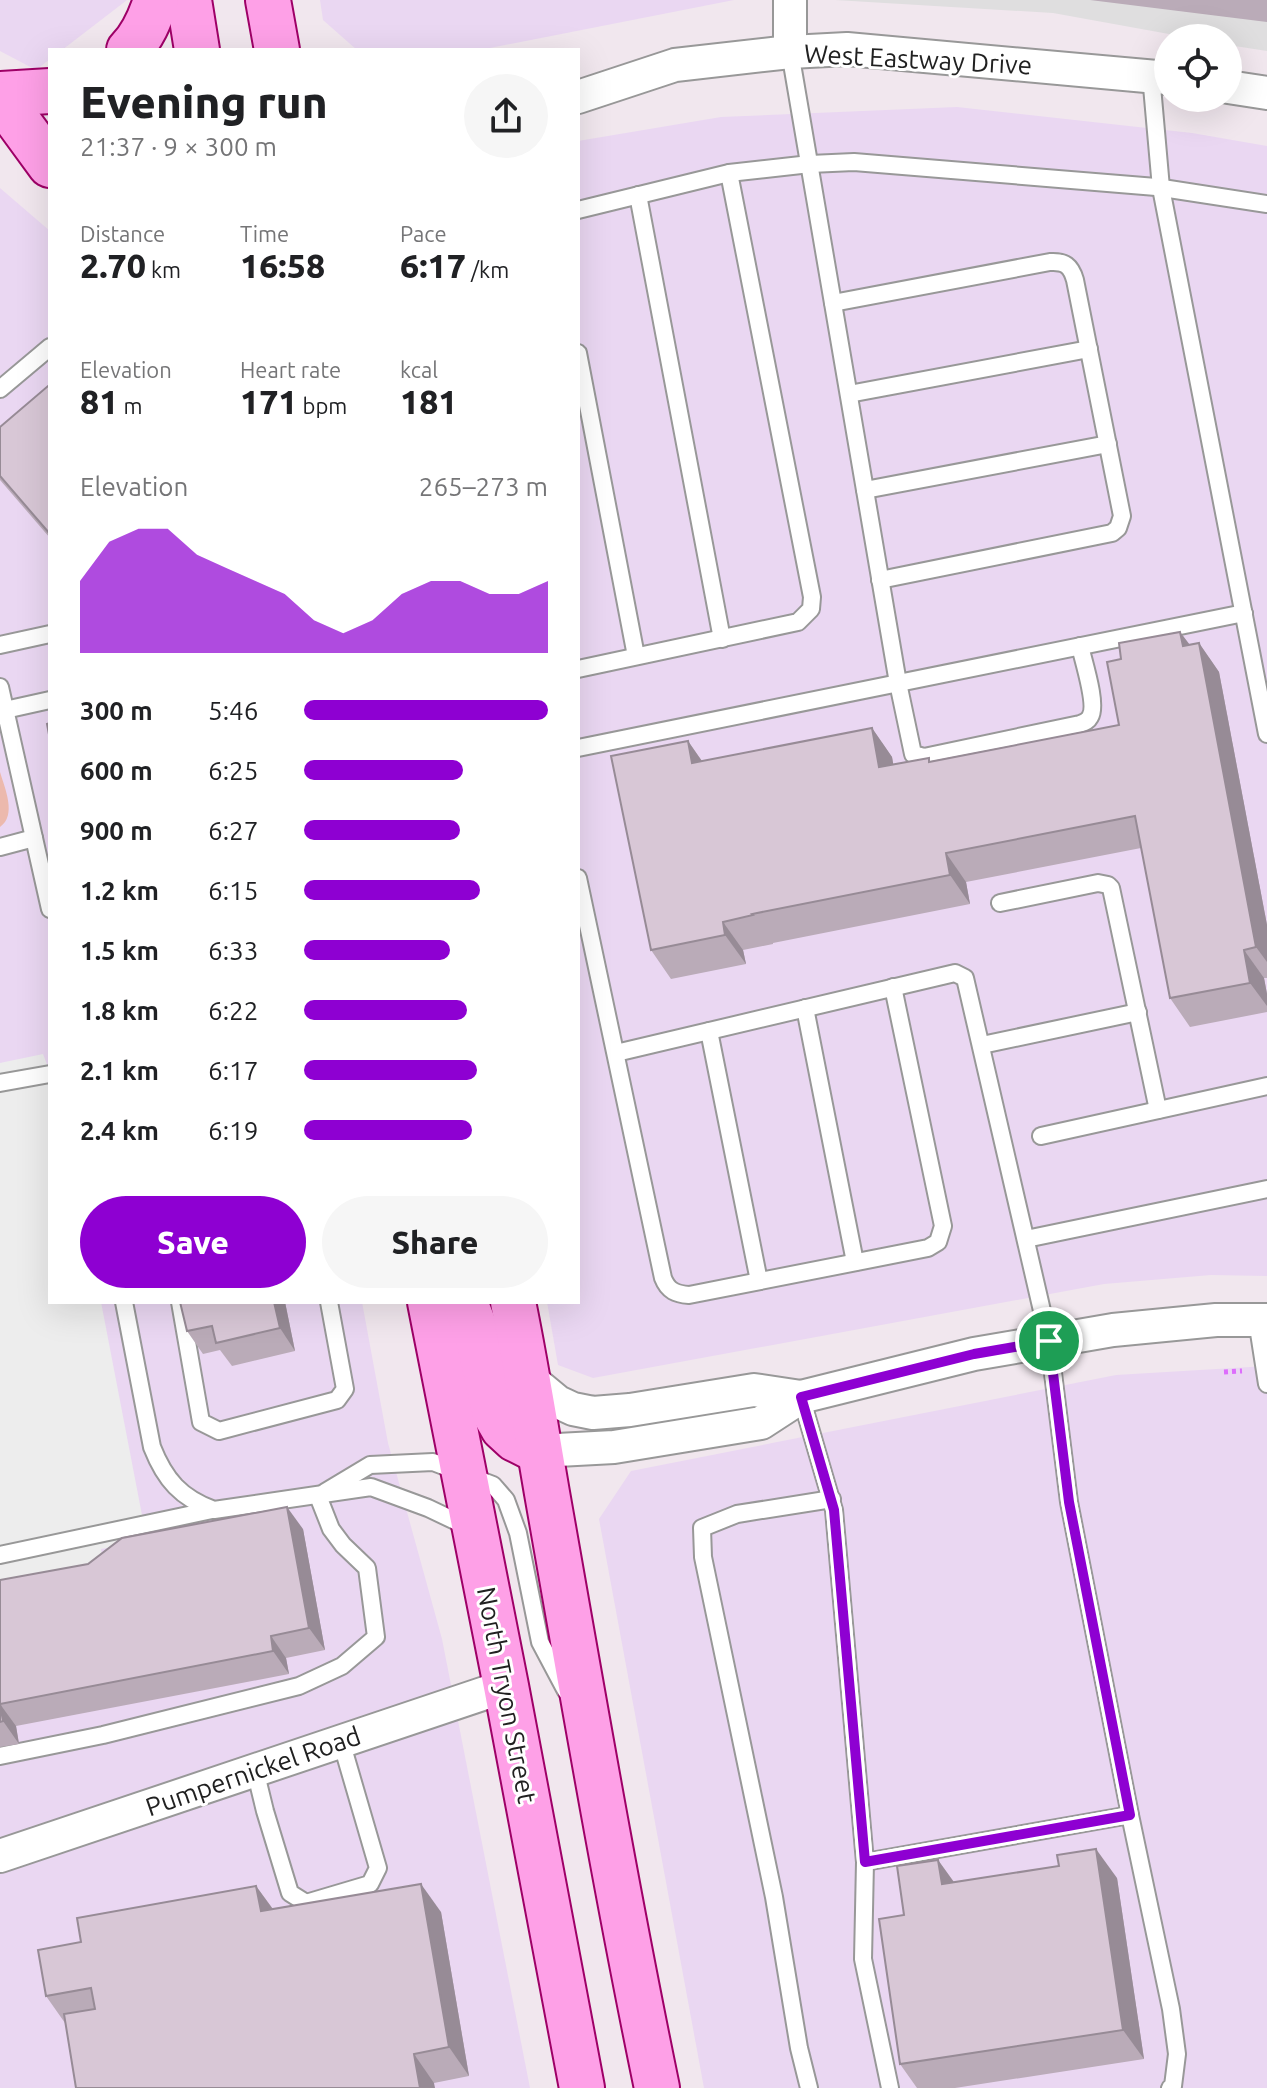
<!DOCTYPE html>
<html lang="en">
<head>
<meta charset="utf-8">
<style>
  body { margin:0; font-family:Ubuntu,sans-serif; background:#f6f6f6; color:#202124; height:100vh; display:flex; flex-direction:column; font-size:30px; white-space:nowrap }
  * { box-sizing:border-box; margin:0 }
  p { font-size:26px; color:#757577 }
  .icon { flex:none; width:44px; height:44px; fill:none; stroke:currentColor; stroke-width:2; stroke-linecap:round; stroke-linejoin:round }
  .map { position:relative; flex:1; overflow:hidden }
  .details { position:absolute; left:48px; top:48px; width:532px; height:1256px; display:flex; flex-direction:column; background:#fff; border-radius:0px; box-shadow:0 8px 32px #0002 }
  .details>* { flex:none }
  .tools { position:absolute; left:1154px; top:24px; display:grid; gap:16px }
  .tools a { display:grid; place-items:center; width:88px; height:88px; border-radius:50%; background:#fff; box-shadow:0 8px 32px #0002; font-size:40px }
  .pin { position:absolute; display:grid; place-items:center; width:68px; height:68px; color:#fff; margin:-34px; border:4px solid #fff; border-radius:50%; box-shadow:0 2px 8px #0007 }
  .round { display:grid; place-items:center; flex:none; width:84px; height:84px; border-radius:42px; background:#f6f6f6 }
  .summary { display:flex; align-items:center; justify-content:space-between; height:136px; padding:0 32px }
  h1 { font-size:44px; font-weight:800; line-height:60px }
  .stats { display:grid; grid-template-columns:repeat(3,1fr); gap:12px; height:136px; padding:8px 32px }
  .stats div { display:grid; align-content:center }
  .stats b { font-size:34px; font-weight:800 }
  .stats small { font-size:22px; font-weight:400 }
  .stats p { font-size:22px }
  .chart { height:224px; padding:16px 32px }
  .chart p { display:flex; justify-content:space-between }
  .chart svg { width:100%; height:144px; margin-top:8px; fill:#8e00d2; opacity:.7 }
  .button { display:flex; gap:16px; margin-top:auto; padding:16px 32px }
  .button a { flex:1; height:92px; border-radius:48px; background:#8e00d2; color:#fff; font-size:32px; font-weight:800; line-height:92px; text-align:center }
  .button a+a { background:#f6f6f6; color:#202124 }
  ul { padding:0 32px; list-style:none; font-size:26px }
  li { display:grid; grid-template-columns:128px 96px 1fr; align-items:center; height:60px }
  li i { height:20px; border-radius:10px; background:#8e00d2 }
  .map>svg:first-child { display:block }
</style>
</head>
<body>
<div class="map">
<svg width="1267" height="2088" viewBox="0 0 1267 2088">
  <rect width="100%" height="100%" fill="#f1e7ee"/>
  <!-- residential -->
  <path fill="#dfdedf" d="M835,0H1267V51L1228,45V38H1191L1053,13Z"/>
  <!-- commercial -->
  <g fill="#ead7f2">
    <path d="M0,0H127L62,50H50V59L36,70L0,51Z"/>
    <path d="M320,0H734L480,50H357L323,20Z"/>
    <path d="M957,107L1192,133L1267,146V1276L1211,1275L1104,1284L593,1378L558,1365L547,1302H578V141L721,117Z"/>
    <path d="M0,188L50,231V1302H362L388,1443L442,1639L530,2088H0Z"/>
    <path d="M1267,1366V2088H704L599,1519L631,1471L1116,1375Z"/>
  </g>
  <!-- grass -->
  <path fill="#ecb9ad" d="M0,772C5,789 17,815 0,827Z"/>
  <!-- parking -->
  <path fill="#ededed" d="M43,1054L50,1072V1302H101L147,1541L101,1549L106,1577L0,1597V1063Z"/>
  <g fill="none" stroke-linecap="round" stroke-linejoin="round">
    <defs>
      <g id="lane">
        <path d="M790,52L898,683L913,754L924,757L1080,724C1085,722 1088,721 1090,717C1098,705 1083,660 1080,646"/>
        <path d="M1151,75L1161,188L1267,734"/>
        <path d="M638,195L722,639"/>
        <path d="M578,210L729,173L810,164L854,162L1156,187L1267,204"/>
        <path d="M833,303L1050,262C1065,261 1071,266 1075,280L1122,516L1118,528L1112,533L880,580"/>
        <path d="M578,353L636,656"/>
        <path d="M0,389L50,347"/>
        <path d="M849,394L1089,349"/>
        <path d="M865,490L1108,444"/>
        <path d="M0,645L50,634"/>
        <path d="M578,669L798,622L811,609L812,597L729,173"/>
        <path d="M0,687L50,909"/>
        <path d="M5,710L50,700"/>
        <path d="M578,748L1244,613"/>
        <path d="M0,847L34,838"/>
        <path d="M578,878L663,1278C668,1291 676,1294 689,1295L928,1248L938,1242L943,1226L893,987"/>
        <path d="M1000,903L1098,883L1108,885L1111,888L1158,1110"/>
        <path d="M805,1008L855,1262"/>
        <path d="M709,1031L759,1281"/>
        <path d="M982,1045L1138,1012"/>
        <path d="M616,1053L955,973L965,978L1049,1341L1069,1502L1130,1815"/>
        <path d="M0,1083L50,1074"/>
        <path d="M1041,1136L1267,1086"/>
        <path d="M1026,1239L1267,1189"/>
        <path d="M124,1302L152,1447C165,1480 181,1498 214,1510L371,1487L428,1508L470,1528"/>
        <path d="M180,1302L201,1422L219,1431L337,1400L345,1389L329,1302"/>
        <path d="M1257,1320L1267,1384"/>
        <path d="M801,1397L834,1510L865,1862L863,1959L890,2088"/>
        <path d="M325,1492L370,1465L433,1462L493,1485L506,1500L518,1533L540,1642L566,1691"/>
        <path d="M0,1555L212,1510"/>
        <path d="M0,1756L103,1735L299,1686L342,1666L376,1637L367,1568L343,1545L331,1529L318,1496"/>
        <path d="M255,1770L265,1811L290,1893L306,1903L370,1884L378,1868L341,1741"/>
        <path d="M865,1862L1130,1815L1171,2009L1177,2054L1173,2086L1170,2088"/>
        <path d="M809,2088L799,2048L774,1897L703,1557L702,1528L737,1514L832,1499"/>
      </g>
      <g id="street">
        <path d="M790,0V52"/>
        <path d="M1228,87L1267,93"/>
        <path d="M578,97L675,65L790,52L847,49L1168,78"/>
        <path d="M529,1378L558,1402L573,1409L593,1413L630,1410L754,1390L801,1397"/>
        <path d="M539,1451L614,1447L761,1423L801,1397L974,1354L1113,1330L1216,1320H1267"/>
        <path d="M0,1856L506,1686"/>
      </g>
      <g id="primary">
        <path d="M189,0L197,50"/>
        <path d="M268,0L277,50"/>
        <path d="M129,50C143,36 150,19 156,0"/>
        <path d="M0,94L50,91"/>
        <path d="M0,104L9,109L50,165"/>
        <path d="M430,1302L506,1686L582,2088"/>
        <path d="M465,1302L477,1333L495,1414L503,1428L515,1439L539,1451"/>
        <path d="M513,1302C526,1365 536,1429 547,1493C582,1691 616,1890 657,2088"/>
      </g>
    </defs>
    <!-- lane casing -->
    <use href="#lane" stroke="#989898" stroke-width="20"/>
    <!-- street casing -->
    <use href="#street" stroke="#989898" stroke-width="36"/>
    <!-- primary casing -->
    <use href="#primary" stroke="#9e0067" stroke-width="48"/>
    <!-- path -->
    <path stroke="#dd6dfc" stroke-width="5" stroke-dasharray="4 4" stroke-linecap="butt" d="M1224,1372L1242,1371"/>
    <!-- lane -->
    <use href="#lane" stroke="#fff" stroke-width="16"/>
    <!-- street -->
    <use href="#street" stroke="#fff" stroke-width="32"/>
    <!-- primary -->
    <use href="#primary" stroke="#fea0e7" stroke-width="44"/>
  </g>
  <!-- wall -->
  <g fill="#baabb8">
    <path d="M1090,0H1267V22Z"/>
    <path d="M50,388V538L0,480V427Z"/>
    <path d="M1180,632L1190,645L1199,643L1219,672L1267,925V978H1264L1267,994V1012L1190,1027L1170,998L1141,848L966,882L970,904L773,943V944L743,950L746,964L671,979L651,950L688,741L702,761L872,728L892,757L893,764L931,761L1119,725L1121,659Z"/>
    <path d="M285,1302L295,1351L232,1366L220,1350L203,1354L187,1331Z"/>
    <path d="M303,1529L325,1650L286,1658L289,1674L16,1726L19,1744L0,1747V1580Z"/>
    <path d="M938,1860L954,1882L1117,1878L1144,2059L955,2088H917L900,2064L904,1915Z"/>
    <path d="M256,1886L273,1909L441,1912L469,2076L434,2083L65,2023L46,1996L81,1942Z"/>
  </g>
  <!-- shaded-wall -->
  <g fill="#978b96">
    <path d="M1180,632L1201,660L1183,646Z"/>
    <path d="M1199,643L1219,672L1267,925V962L1256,947Z"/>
    <path d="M872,728L892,757L899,796L879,767Z"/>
    <path d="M688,741L708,770L692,763Z"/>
    <path d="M946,853L966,882L970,904L950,875Z"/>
    <path d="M723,922L743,950L746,964L725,935Z"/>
    <path d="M1244,950L1264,978L1267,994V1006L1250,983Z"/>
    <path d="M274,1302H285L295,1351L280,1328Z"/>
    <path d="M287,1507L303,1529L325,1650L309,1628Z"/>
    <path d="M271,1636L286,1658L289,1674L273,1651Z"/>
    <path d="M0,1704L16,1726L19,1744L3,1721Z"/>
    <path d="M1096,1849L1117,1878L1144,2059L1123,2030Z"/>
    <path d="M938,1860L958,1888L942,1884Z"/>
    <path d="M421,1884L441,1912L469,2076L449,2047Z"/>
    <path d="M256,1886L277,1915L261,1911Z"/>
    <path d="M414,2054L434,2083L435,2088H420Z"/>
  </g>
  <!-- building -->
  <g fill="#d8c7d6" stroke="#978b96" stroke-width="2">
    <path d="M48,386L50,388V534L0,476V427Z"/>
    <path d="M1180,632L1183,646L1199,643L1256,947L1244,950L1250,983L1170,998L1135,816L946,853L950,875L752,914L753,915L723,922L725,935L651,950L611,756L688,741L692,763L872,728L879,767L929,758V762L1119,725L1107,662L1121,659L1119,643Z"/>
    <path d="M50,723V740L47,724Z"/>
    <path d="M180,1302H274L280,1328L216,1343L212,1326L187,1331Z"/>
    <path d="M287,1507L309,1628L271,1636L273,1651L0,1704V1580L88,1564L122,1538Z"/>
    <path d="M0,1704L3,1721L0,1722Z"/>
    <path d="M1096,1849L1123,2030L900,2064L879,1919L904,1915L897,1866L938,1860L942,1884L1059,1866L1057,1855Z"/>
    <path d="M421,1884L449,2047L414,2054L420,2088H76L64,2014L95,2009L91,1988L46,1996L38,1950L81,1942L77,1918L256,1886L261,1911Z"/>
  </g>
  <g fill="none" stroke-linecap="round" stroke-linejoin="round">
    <defs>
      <path id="route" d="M1049,1341L1069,1502L1130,1815L865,1862L834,1510L801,1397L974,1354Z"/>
    </defs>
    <!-- route casing -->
    <use href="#route" stroke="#fff" stroke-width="16"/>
    <!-- route -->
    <use href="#route" stroke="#8e00d2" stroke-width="10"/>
  </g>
  <g text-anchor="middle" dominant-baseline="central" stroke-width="6" stroke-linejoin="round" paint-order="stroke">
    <!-- street labels -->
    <g font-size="26" fill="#212121" stroke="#fff">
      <text transform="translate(918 59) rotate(3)">West Eastway Drive</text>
      <text transform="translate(507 1695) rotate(79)">North Tryon Street</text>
      <text transform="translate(253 1771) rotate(-19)">Pumpernickel Road</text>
    </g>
  </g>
</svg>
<div class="tools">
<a><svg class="icon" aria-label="locate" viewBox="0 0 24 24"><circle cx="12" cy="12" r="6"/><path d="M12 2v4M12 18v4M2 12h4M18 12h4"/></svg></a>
</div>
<div class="pin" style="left:1049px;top:1341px;background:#1e9e55"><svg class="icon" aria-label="arrive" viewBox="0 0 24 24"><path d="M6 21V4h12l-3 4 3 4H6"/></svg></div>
<section class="details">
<div class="summary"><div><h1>Evening run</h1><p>21:37 · 9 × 300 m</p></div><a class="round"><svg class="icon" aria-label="share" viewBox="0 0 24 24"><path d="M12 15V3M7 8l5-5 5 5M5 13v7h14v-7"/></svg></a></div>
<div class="stats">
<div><p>Distance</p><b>2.70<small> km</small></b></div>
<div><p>Time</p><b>16:58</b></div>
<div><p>Pace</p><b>6:17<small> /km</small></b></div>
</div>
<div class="stats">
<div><p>Elevation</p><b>81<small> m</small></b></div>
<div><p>Heart rate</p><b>171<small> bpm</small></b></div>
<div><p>kcal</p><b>181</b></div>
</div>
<div class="chart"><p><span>Elevation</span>265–273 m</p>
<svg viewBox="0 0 160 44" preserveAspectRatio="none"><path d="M0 44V22L10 10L20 6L30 6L40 14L50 18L60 22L70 26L80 34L90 38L100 34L110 26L120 22L130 22L140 26L150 26L160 22V44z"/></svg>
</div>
<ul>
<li><b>300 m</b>5:46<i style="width:100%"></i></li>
<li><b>600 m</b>6:25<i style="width:65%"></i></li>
<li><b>900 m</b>6:27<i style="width:64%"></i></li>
<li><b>1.2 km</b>6:15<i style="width:72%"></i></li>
<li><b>1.5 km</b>6:33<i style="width:60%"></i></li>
<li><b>1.8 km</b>6:22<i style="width:67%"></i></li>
<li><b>2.1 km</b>6:17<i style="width:71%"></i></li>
<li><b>2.4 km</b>6:19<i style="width:69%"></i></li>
</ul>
<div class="button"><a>Save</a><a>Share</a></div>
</section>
</div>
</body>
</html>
